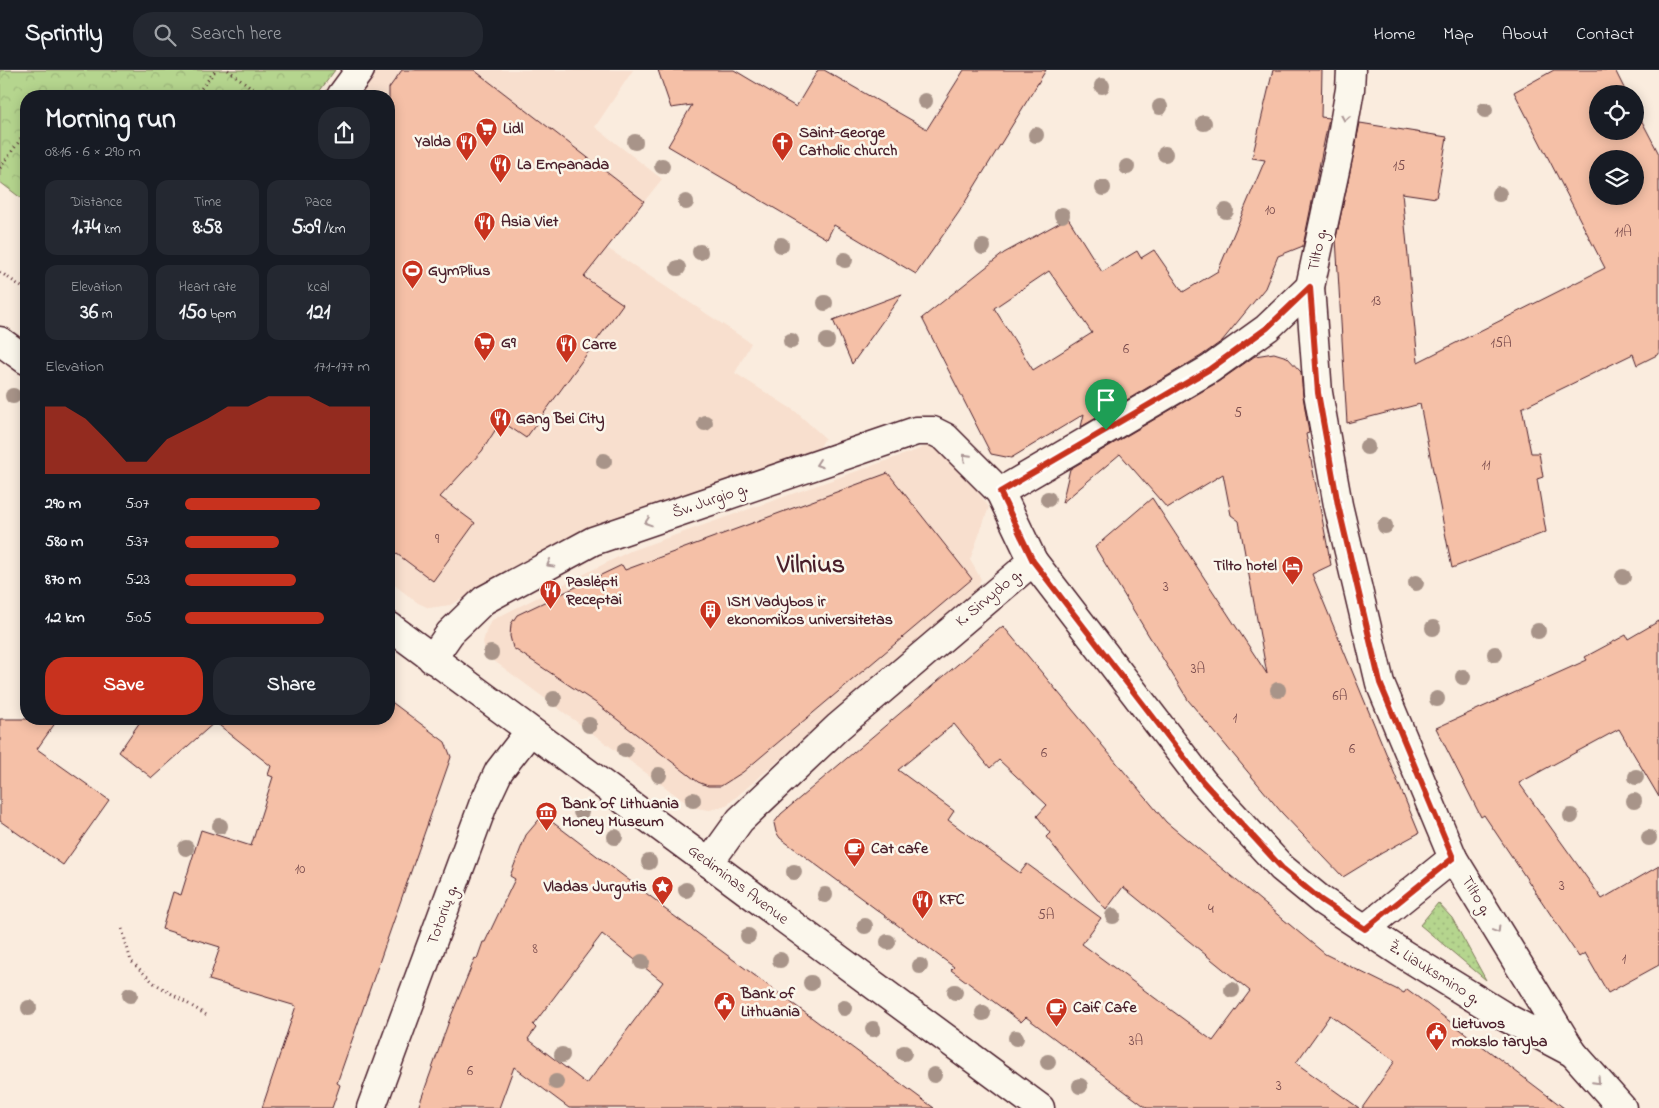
<!DOCTYPE html>
<html lang="en">
<head>
<meta charset="utf-8">
<style>
  body { margin:0; font-family:"Indie Flower",sans-serif; background:#242831; color:#f1f3f6; height:100vh; display:flex; flex-direction:column; font-size:19px; white-space:nowrap }
  * { box-sizing:border-box; margin:0 }
  p { font-size:16px; color:#9ea1a6 }
  .icon { flex:none; width:28px; height:28px; fill:none; stroke:currentColor; stroke-width:2; stroke-linecap:round; stroke-linejoin:round }
  .map { position:relative; flex:1; overflow:hidden }
  .drawer { position:absolute; left:20px; top:20px; width:375px; height:635px; display:flex; flex-direction:column; background:#171b24; border-radius:20px; box-shadow:0 2px 12px #0003 }
  .drawer>* { flex:none }
  .controls { position:absolute; left:1589px; top:15px; display:grid; gap:10px }
  .controls a { display:grid; place-items:center; width:55px; height:55px; border-radius:50%; background:#171b24; box-shadow:0 2px 12px #0003; font-size:25px }
  .pin { position:absolute; display:grid; place-items:center; width:42px; height:42px; color:#fff; margin:-51px -21px; border-radius:50% 50% 50% 0; rotate:-45deg; box-shadow:0 0 5px #0007 }
  .pin .icon { rotate:45deg }
  .round { display:grid; place-items:center; flex:none; width:52px; height:52px; border-radius:20px; background:#242831 }
  .summary { display:flex; align-items:center; justify-content:space-between; height:85px; padding:0 25px }
  h1 { font-size:28px; font-weight:700; line-height:38px }
  .figures { display:grid; grid-template-columns:repeat(3,1fr); gap:8px; height:85px; padding:5px 25px }
  .figures div { display:grid; align-content:center; border-radius:12px; background:#242831; text-align:center }
  .figures b { font-size:21px; font-weight:700 }
  .figures small { font-size:14px; font-weight:400 }
  .figures p { font-size:14px }
  .chart { height:140px; padding:10px 25px }
  .chart p { display:flex; justify-content:space-between }
  .chart svg { width:100%; height:90px; margin-top:5px; fill:#c8321e; opacity:.7 }
  .cta { display:flex; gap:10px; margin-top:auto; padding:10px 25px }
  .cta a { flex:1; height:58px; border-radius:20px; background:#c8321e; color:#fff; font-size:20px; font-weight:700; line-height:58px; text-align:center }
  .cta a+a { background:#242831; color:#f1f3f6 }
  ul { padding:0 25px; list-style:none; font-size:16px }
  li { display:grid; grid-template-columns:80px 60px 1fr; align-items:center; height:38px }
  li i { height:12px; border-radius:6px; background:#c8321e }
  header { display:flex; align-items:center; gap:30px; box-sizing:border-box; height:70px; padding:0 25px; background:#171b24; border-bottom:1px solid #363941 }
  header strong { font-size:24px }
  nav { display:flex; gap:28px; margin-inline-start:auto; font-size:18px }
  .search { width:350px; height:45px; background:#242831; display:flex; align-items:center; gap:12px; box-sizing:border-box; padding:0 18px; border-radius:20px; color:#9ea1a6; font-size:19px }
  .map>svg:first-child { display:block }
</style>
</head>
<body>
<header>
<strong>Sprintly</strong>
<div class="search"><svg class="icon" aria-label="search" viewBox="0 0 24 24"><circle cx="10" cy="10" r="6"/><path d="M15 15l6 6"/></svg>Search here</div>
<nav><a>Home</a><a>Map</a><a>About</a><a>Contact</a></nav>
</header>
<div class="map">
<svg width="1659" height="1038" viewBox="0 0 1659 1038">
  <defs>
    <pattern id="grass-dots" width="8" height="8" patternUnits="userSpaceOnUse" patternTransform="scale(1.25)"><rect width="8" height="8" fill="#b5d58e"/><path d="M2 2h.1M6 6h.1" fill="none" stroke="#9db67b" stroke-width="1.8" stroke-linecap="round"/></pattern>
    <pattern id="park-crowns" width="20" height="18" patternUnits="userSpaceOnUse" patternTransform="scale(1.25)"><rect width="20" height="18" fill="#b5d58e"/><path d="M2 6a3 3 0 1 1 6 0M12 15a3 3 0 1 1 6 0" fill="none" stroke="#9db67b"/></pattern>
  </defs>
  <rect width="100%" height="100%" fill="#faecde"/>
  <filter id="ink" filterUnits="userSpaceOnUse"><feTurbulence type="fractalNoise" baseFrequency=".02" numOctaves="2"/><feDisplacementMap in="SourceGraphic" scale="10" xChannelSelector="R" yChannelSelector="G"/><feConvolveMatrix kernelMatrix="1 2 1 2 8 2 1 2 1" color-interpolation-filters="sRGB"/></filter>
  <g filter="url(#ink)">
    <!-- built -->
    <g fill="#f8dfce">
      <path d="M378,0H633L595,57L662,109L607,178L751,273L735,303L795,341L825,368L818,380L600,461L450,535L429,538L418,533L389,511V26H360Z"/>
      <path d="M934,374L945,378L989,437L970,490L981,509L977,519L727,735L710,740L696,738L684,731L486,585L483,572L487,558L492,550L630,481Z"/>
    </g>
    <!-- grass -->
    <path fill="url(#grass-dots)" stroke="#807a5c" d="M1438,833L1452,848L1486,910L1420,855Z"/>
    <!-- park -->
    <path fill="url(#park-crowns)" stroke="#807a5c" d="M0,0H335L316,26H26V132L0,112Z"/>
    <!-- building -->
    <g fill="#f5c0a7" stroke="#4a1f2b" fill-rule="evenodd">
      <path d="M402,0H474L644,131L584,207L623,234L526,368L501,351L482,381L440,427L475,453L433,511L389,478V18Z"/>
      <path d="M658,0H734L796,37L818,0H824L927,59L964,0H1046L959,142L916,204L834,155L827,169L668,76L692,35L671,38Z"/>
      <path d="M1273,0H1322L1321,47L1329,48L1303,176L1278,186L1265,218L1222,271L1201,286L1081,357L1084,344L1011,388L991,384L922,248L1004,183L1068,148L1102,202L1137,181L1141,188L1154,180L1183,222L1218,201L1265,90L1252,88ZM1049,201L1092,263L1033,300L994,238Z"/>
      <path d="M1554,0H1615L1627,24H1598V61H1635V38L1659,84V284L1637,295L1633,284L1522,338L1531,383H1539L1543,407L1537,409L1546,462L1452,498L1420,334L1347,353L1336,168L1360,53L1447,67L1436,128L1402,123L1418,292L1605,198L1514,22ZM1598,89H1635V126H1598Z"/>
      <path d="M902,224L852,294L833,250Z"/>
      <path d="M1274,283L1287,287L1301,302L1303,326L1309,363L1306,364L1331,495L1312,504L1419,763L1382,783L1343,807L1282,743L1188,630L1095,477L1152,428L1267,604L1239,451L1231,445L1223,404L1167,438L1120,384L1062,433L1070,399L1218,312L1255,286Z"/>
      <path d="M888,403L972,509L743,702L721,716H708L698,712L596,633L513,578L510,566L511,554L517,545L622,495L625,500Z"/>
      <path d="M1659,551V727L1619,659L1519,713L1602,829L1659,796V895L1608,923L1585,883L1579,887L1484,745L1481,747L1436,658L1587,590L1585,587L1626,565L1628,569Z"/>
      <path d="M1003,556L1166,752L1325,884L1404,923L1407,919L1564,1038H1362L1395,991L1330,945L1296,993L1359,1038H1147L1026,947L1021,952L951,900L954,897L780,768L776,762L774,753L781,744ZM954,654L990,698L999,690L1047,735L1037,746L1050,763L1046,767L1106,840L1123,817L1250,921L1213,971L1082,874L1101,848L1027,794L1020,803L948,750L954,741L898,700Z"/>
      <path d="M389,630L445,672L451,687L337,1013L340,1015L332,1038H262L296,936L209,910L220,877L162,859L173,822L181,825L201,760L251,776L273,707L268,705L271,696L215,652L152,708L119,682L142,649H389Z"/>
      <path d="M0,649H58L37,679L109,730L63,795L0,751Z"/>
      <path d="M543,745L663,836L662,837L934,1038H569L514,997L499,1038H418L449,951L475,888L477,889L483,872H485L515,809L510,806L526,765ZM602,864L663,912L587,1014L528,969L536,958L533,955Z"/>
    </g>
    <g fill="none" stroke-linecap="round" stroke-linejoin="round">
      <defs>
        <g id="minor">
          <path d="M1351,0L1350,19L1340,77L1310,217L1318,323L1338,435L1380,613L1453,788L1573,983L1622,1038"/>
          <path d="M341,26L360,0"/>
          <path d="M1310,217L1267,258L1210,299L1000,422L1033,491L1203,712L1282,798L1321,830L1403,884L1507,948L1573,983"/>
          <path d="M432,589L450,563L484,530L593,471L916,361H933L945,367L1000,422"/>
          <path d="M709,793L740,750L838,657L1033,491"/>
          <path d="M1365,859L1453,788"/>
          <path d="M371,1038L483,735L499,701L530,661"/>
        </g>
        <g id="secondary">
          <path d="M0,271L26,290"/>
          <path d="M389,556L1040,1038"/>
        </g>
      </defs>
      <!-- minor casing -->
      <use href="#minor" stroke="#4a1f2b" stroke-width="31"/>
      <!-- secondary casing -->
      <use href="#secondary" stroke="#4a1f2b" stroke-width="31"/>
      <!-- path -->
      <g stroke="#4a1f2b" stroke-width="3" stroke-dasharray="1 4" stroke-linecap="butt">
        <path d="M228,0L263,26"/>
        <path d="M195,26L216,0"/>
        <path d="M0,98L26,62"/>
        <path d="M0,202L26,220"/>
        <path d="M122,859L131,891L154,913L208,946"/>
      </g>
      <!-- minor -->
      <use href="#minor" stroke="#fbf7ec" stroke-width="28"/>
      <!-- secondary -->
      <use href="#secondary" stroke="#fbf7ec" stroke-width="28"/>
    </g>
    <!-- trees -->
    <g fill="#a89489">
      <circle cx="1102" cy="16" r="8"/>
      <circle cx="925" cy="31" r="8"/>
      <circle cx="1160" cy="37" r="8"/>
      <circle cx="1485" cy="40" r="8"/>
      <circle cx="1204" cy="53" r="8"/>
      <circle cx="1036" cy="65" r="8"/>
      <circle cx="635" cy="72" r="8"/>
      <circle cx="1165" cy="84" r="8"/>
      <circle cx="662" cy="96" r="8"/>
      <circle cx="1127" cy="97" r="8"/>
      <circle cx="1103" cy="118" r="8"/>
      <circle cx="1499" cy="124" r="8"/>
      <circle cx="686" cy="132" r="8"/>
      <circle cx="1226" cy="141" r="8"/>
      <circle cx="1062" cy="145" r="8"/>
      <circle cx="781" cy="175" r="8"/>
      <circle cx="983" cy="177" r="8"/>
      <circle cx="700" cy="182" r="8"/>
      <circle cx="845" cy="190" r="8"/>
      <circle cx="678" cy="198" r="8"/>
      <circle cx="825" cy="233" r="8"/>
      <circle cx="791" cy="271" r="8"/>
      <circle cx="827" cy="271" r="8"/>
      <circle cx="13" cy="326" r="8"/>
      <circle cx="705" cy="353" r="8"/>
      <circle cx="1367" cy="377" r="8"/>
      <circle cx="604" cy="391" r="8"/>
      <circle cx="1048" cy="429" r="8"/>
      <circle cx="1385" cy="456" r="8"/>
      <circle cx="1623" cy="507" r="8"/>
      <circle cx="1416" cy="513" r="8"/>
      <circle cx="1433" cy="558" r="8"/>
      <circle cx="1538" cy="561" r="8"/>
      <circle cx="491" cy="583" r="8"/>
      <circle cx="1495" cy="584" r="8"/>
      <circle cx="1463" cy="607" r="8"/>
      <circle cx="1278" cy="620" r="8"/>
      <circle cx="554" cy="629" r="8"/>
      <circle cx="1437" cy="629" r="8"/>
      <circle cx="589" cy="655" r="8"/>
      <circle cx="625" cy="680" r="8"/>
      <circle cx="659" cy="705" r="8"/>
      <circle cx="1636" cy="707" r="8"/>
      <circle cx="693" cy="730" r="8"/>
      <circle cx="1634" cy="731" r="8"/>
      <circle cx="581" cy="742" r="8"/>
      <circle cx="1571" cy="746" r="8"/>
      <circle cx="220" cy="756" r="8"/>
      <circle cx="615" cy="767" r="8"/>
      <circle cx="1649" cy="768" r="8"/>
      <circle cx="186" cy="778" r="8"/>
      <circle cx="649" cy="792" r="8"/>
      <circle cx="794" cy="802" r="8"/>
      <circle cx="686" cy="820" r="8"/>
      <circle cx="825" cy="825" r="8"/>
      <circle cx="1113" cy="846" r="8"/>
      <circle cx="865" cy="856" r="8"/>
      <circle cx="748" cy="866" r="8"/>
      <circle cx="888" cy="872" r="8"/>
      <circle cx="780" cy="890" r="8"/>
      <circle cx="642" cy="892" r="8"/>
      <circle cx="920" cy="896" r="8"/>
      <circle cx="811" cy="913" r="8"/>
      <circle cx="1232" cy="920" r="8"/>
      <circle cx="955" cy="922" r="8"/>
      <circle cx="130" cy="925" r="8"/>
      <circle cx="29" cy="938" r="8"/>
      <circle cx="844" cy="938" r="8"/>
      <circle cx="983" cy="943" r="8"/>
      <circle cx="873" cy="959" r="8"/>
      <circle cx="1016" cy="968" r="8"/>
      <circle cx="904" cy="983" r="8"/>
      <circle cx="562" cy="985" r="8"/>
      <circle cx="1048" cy="992" r="8"/>
      <circle cx="934" cy="1005" r="8"/>
      <circle cx="556" cy="1012" r="8"/>
      <circle cx="1080" cy="1016" r="8"/>
    </g>
    <!-- one-way arrows -->
    <defs><path id="oneway-chevron" d="M-2-3.5L2.5 0L-2 3.5" fill="none" stroke-width="1.6" stroke-linecap="round" stroke-linejoin="round" transform="scale(1.25)"/></defs>
    <g stroke="#ab9695">
      <use href="#oneway-chevron" transform="translate(1345 48) rotate(100)"/>
      <use href="#oneway-chevron" transform="translate(966 387) rotate(-134)"/>
      <use href="#oneway-chevron" transform="translate(819 394) rotate(161)"/>
      <use href="#oneway-chevron" transform="translate(648 452) rotate(161)"/>
      <use href="#oneway-chevron" transform="translate(550 494) rotate(151)"/>
      <use href="#oneway-chevron" transform="translate(1497 860) rotate(59)"/>
      <use href="#oneway-chevron" transform="translate(1597 1011) rotate(47)"/>
    </g>
  </g>
  <g fill="none" stroke-linecap="round" stroke-linejoin="round" filter="url(#ink)">
    <defs>
      <path id="route" d="M1310,217L1318,323L1338,435L1380,613L1453,788L1365,859L1321,830L1282,798L1203,712L1033,491L1000,422L1210,299L1267,258Z"/>
    </defs>
    <!-- route casing -->
    <use href="#route" stroke="#fff" stroke-width="10"/>
    <!-- route -->
    <use href="#route" stroke="#c8321e" stroke-width="6"/>
  </g>
  <!-- icons -->
  <defs>
    <symbol id="supermarket-pin" viewBox="-11 -11 22 30"><path d="M0 17L-7.5 6A9.5 9.5 0 1 1 7.5 6Z" fill="#c8321e" stroke="#fbf7ec"/><path d="M-6-5.5h2.5l.6 2H6L4.5 2H-2.5L-4.4-4H-6ZM-1.5 3.2a1.3 1.3 0 1 0 .1 0ZM3 3.2a1.3 1.3 0 1 0 .1 0Z" fill="#fff"/></symbol>
    <symbol id="restaurant-pin" viewBox="-11 -11 22 30"><path d="M0 17L-7.5 6A9.5 9.5 0 1 1 7.5 6Z" fill="#c8321e" stroke="#fbf7ec"/><path d="M-5-6h1v4h1v-4h1v4h1v-4h1v5L-1.5 .5V6h-2V.5L-5-1ZM5-6V6H3V1.5H1.5Q1.5-4 5-6Z" fill="#fff"/></symbol>
    <symbol id="church-pin" viewBox="-11 -11 22 30"><path d="M0 17L-7.5 6A9.5 9.5 0 1 1 7.5 6Z" fill="#c8321e" stroke="#fbf7ec"/><path d="M-1.2-6h2.4v3.5h3.3v2.4h-3.3V6h-2.4V-.1h-3.3v-2.4h3.3Z" fill="#fff"/></symbol>
    <symbol id="stadium-pin" viewBox="-11 -11 22 30"><path d="M0 17L-7.5 6A9.5 9.5 0 1 1 7.5 6Z" fill="#c8321e" stroke="#fbf7ec"/><path d="M0-5a6.5 5 0 1 0 0 10a6.5 5 0 1 0 0-10ZM-3.5-1.8h7v3.6h-7Z" fill="#fff"/></symbol>
    <symbol id="hotel-pin" viewBox="-11 -11 22 30"><path d="M0 17L-7.5 6A9.5 9.5 0 1 1 7.5 6Z" fill="#c8321e" stroke="#fbf7ec"/><path d="M-6-4.5h1.5V1H6V5H4.5V3h-9V5H-6ZM-4 0a1.8 1.8 0 1 1 3.6 0ZM.5 0V-2.5h3Q6-2.5 6 0Z" fill="#fff"/></symbol>
    <symbol id="building-pin" viewBox="-11 -11 22 30"><path d="M0 17L-7.5 6A9.5 9.5 0 1 1 7.5 6Z" fill="#c8321e" stroke="#fbf7ec"/><path d="M-4-6H4V6H1V3H-1V6H-4ZM-2.5-4.3h1.7v1.8h-1.7ZM.8-4.3h1.7v1.8H.8ZM-2.5-1h1.7V.8h-1.7ZM.8-1h1.7V.8H.8Z" fill="#fff"/></symbol>
    <symbol id="museum-pin" viewBox="-11 -11 22 30"><path d="M0 17L-7.5 6A9.5 9.5 0 1 1 7.5 6Z" fill="#c8321e" stroke="#fbf7ec"/><path d="M0-6L6-3V-2H-6V-3ZM-5-1h2V3h-2ZM-1-1h2V3h-2ZM3-1h2V3H3ZM-6 4H6V6H-6Z" fill="#fff"/></symbol>
    <symbol id="cafe-pin" viewBox="-11 -11 22 30"><path d="M0 17L-7.5 6A9.5 9.5 0 1 1 7.5 6Z" fill="#c8321e" stroke="#fbf7ec"/><path d="M-5.5-4.5H6V0H3Q3 3.5 0 3.5H-2.5Q-5.5 3.5-5.5 0ZM3-3.2v2h1.7v-2ZM-6 4.5H4V6H-6Z" fill="#fff"/></symbol>
    <symbol id="sight-pin" viewBox="-11 -11 22 30"><path d="M0 17L-7.5 6A9.5 9.5 0 1 1 7.5 6Z" fill="#c8321e" stroke="#fbf7ec"/><path d="M0-6L1.8-2.2L6-1.7L2.9 1.2L3.7 5.4L0 3.3L-3.7 5.4L-2.9 1.2L-6-1.7L-1.8-2.2Z" fill="#fff"/></symbol>
    <symbol id="civic-pin" viewBox="-11 -11 22 30"><path d="M0 17L-7.5 6A9.5 9.5 0 1 1 7.5 6Z" fill="#c8321e" stroke="#fbf7ec"/><path d="M-.6-6.5H3V-4.5H.6V-3L4-1V1h2V6H-6V1h2V-1L-.6-3ZM-1.2 2.5V6h2.4V2.5Z" fill="#fff"/></symbol>
  </defs>
  <g fill-rule="evenodd">
    <use href="#supermarket-pin" x="474" y="46" width="25" height="34"/>
    <use href="#restaurant-pin" x="454" y="60" width="25" height="34"/>
    <use href="#church-pin" x="770" y="60" width="25" height="34"/>
    <use href="#restaurant-pin" x="488" y="82" width="25" height="34"/>
    <use href="#restaurant-pin" x="472" y="140" width="25" height="34"/>
    <use href="#stadium-pin" x="400" y="188" width="25" height="34"/>
    <use href="#supermarket-pin" x="472" y="260" width="25" height="34"/>
    <use href="#restaurant-pin" x="554" y="262" width="25" height="34"/>
    <use href="#restaurant-pin" x="488" y="336" width="25" height="34"/>
    <use href="#hotel-pin" x="1280" y="484" width="25" height="34"/>
    <use href="#restaurant-pin" x="538" y="508" width="25" height="34"/>
    <use href="#building-pin" x="698" y="528" width="25" height="34"/>
    <use href="#museum-pin" x="534" y="730" width="25" height="34"/>
    <use href="#cafe-pin" x="842" y="766" width="25" height="34"/>
    <use href="#sight-pin" x="650" y="804" width="25" height="34"/>
    <use href="#restaurant-pin" x="910" y="818" width="25" height="34"/>
    <use href="#civic-pin" x="712" y="920" width="25" height="34"/>
    <use href="#cafe-pin" x="1044" y="926" width="25" height="34"/>
    <use href="#civic-pin" x="1424" y="950" width="25" height="34"/>
  </g>
  <g text-anchor="middle" dominant-baseline="central" stroke-width="5" stroke-linejoin="round" paint-order="stroke">
    <!-- number labels -->
    <g font-size="14" fill="#75474a">
      <text x="1399" y="96">15</text>
      <text x="1270" y="140">10</text>
      <text x="1623" y="162">11A</text>
      <text x="1376" y="231">13</text>
      <text x="1501" y="273">15A</text>
      <text x="1126" y="279">6</text>
      <text x="1238" y="343">5</text>
      <text x="1486" y="395">11</text>
      <text x="437" y="469">9</text>
      <text x="1166" y="517">3</text>
      <text x="1198" y="599">3A</text>
      <text x="1340" y="626">6A</text>
      <text x="1235" y="648">1</text>
      <text x="1352" y="679">6</text>
      <text x="1044" y="683">6</text>
      <text x="300" y="799">10</text>
      <text x="1562" y="816">3</text>
      <text x="1211" y="839">4</text>
      <text x="1046" y="845">5A</text>
      <text x="535" y="879">8</text>
      <text x="1624" y="889">1</text>
      <text x="1136" y="971">3A</text>
      <text x="470" y="1001">6</text>
      <text x="1279" y="1016">3</text>
    </g>
    <!-- poi labels -->
    <g font-size="16" font-weight="bold" fill="#4a1f2b" stroke="#fbf7ec" text-anchor="start">
      <text x="503" y="59">Lidl</text>
      <text x="799" y="63">Saint-George<tspan x="799" dy="18">Catholic church</tspan></text>
      <text x="451" y="72" text-anchor="end">Yalda</text>
      <text x="517" y="95">La Empanada</text>
      <text x="501" y="152">Asia Viet</text>
      <text x="428" y="201">GymPlius</text>
      <text x="501" y="273">G9</text>
      <text x="582" y="275">Carre</text>
      <text x="516" y="349">Gang Bei City</text>
      <text x="1277" y="496" text-anchor="end">Tilto hotel</text>
      <text x="566" y="512">Paslėpti<tspan x="566" dy="18">Receptai</tspan></text>
      <text x="727" y="532">ISM Vadybos ir<tspan x="727" dy="18">ekonomikos universitetas</tspan></text>
      <text x="562" y="734">Bank of Lithuania<tspan x="562" dy="18">Money Museum</tspan></text>
      <text x="871" y="779">Cat cafe</text>
      <text x="647" y="817" text-anchor="end">Vladas Jurgutis</text>
      <text x="939" y="830">KFC</text>
      <text x="741" y="924">Bank of<tspan x="741" dy="18">Lithuania</tspan></text>
      <text x="1073" y="938">Caif Cafe</text>
      <text x="1452" y="954">Lietuvos<tspan x="1452" dy="18">mokslo taryba</tspan></text>
    </g>
    <!-- street labels -->
    <g font-size="16" fill="#4a1f2b" stroke="#fbf7ec">
      <text transform="translate(1318 180) rotate(-78)">Tilto g.</text>
      <text transform="translate(710 431) rotate(-19)">Šv. Jurgio g.</text>
      <text transform="translate(989 528) rotate(-40)">K. Sirvydo g.</text>
      <text transform="translate(738 815) rotate(37)">Gediminas Avenue</text>
      <text transform="translate(1476 826) rotate(59)">Tilto g.</text>
      <text transform="translate(443 845) rotate(-70)">Totorių g.</text>
      <text transform="translate(1434 903) rotate(32)">Ž. Liauksmino g.</text>
    </g>
    <!-- town labels -->
    <g font-size="26" font-weight="bold" fill="#4a1f2b" stroke="#fbf7ec">
      <text x="811" y="496">Vilnius</text>
    </g>
  </g>
</svg>
<div class="controls">
<a><svg class="icon" aria-label="locate" viewBox="0 0 24 24"><circle cx="12" cy="12" r="6"/><path d="M12 2v4M12 18v4M2 12h4M18 12h4"/></svg></a>
<a><svg class="icon" aria-label="layers" viewBox="0 0 24 24"><path d="M12 4l9 5-9 5-9-5zM3 14l9 5 9-5"/></svg></a>
</div>
<div class="pin" style="left:1106px;top:360px;background:#1e9e55"><svg class="icon" aria-label="arrive" viewBox="0 0 24 24"><path d="M6 21V4h12l-3 4 3 4H6"/></svg></div>
<section class="drawer">
<div class="summary"><div><h1>Morning run</h1><p>08:16 · 6 × 290 m</p></div><a class="round"><svg class="icon" aria-label="share" viewBox="0 0 24 24"><path d="M12 15V3M7 8l5-5 5 5M5 13v7h14v-7"/></svg></a></div>
<div class="figures">
<div><p>Distance</p><b>1.74<small> km</small></b></div>
<div><p>Time</p><b>8:58</b></div>
<div><p>Pace</p><b>5:09<small> /km</small></b></div>
</div>
<div class="figures">
<div><p>Elevation</p><b>36<small> m</small></b></div>
<div><p>Heart rate</p><b>150<small> bpm</small></b></div>
<div><p>kcal</p><b>121</b></div>
</div>
<div class="chart"><p><span>Elevation</span>171–177 m</p>
<svg viewBox="0 0 160 44" preserveAspectRatio="none"><path d="M0 44V11L10 11L20 17L30 27L40 38L50 38L60 27L70 22L80 17L90 11L100 11L110 6L120 6L130 6L140 11L150 11L160 11V44z"/></svg>
</div>
<ul>
<li><b>290 m</b>5:07<i style="width:73%"></i></li>
<li><b>580 m</b>5:37<i style="width:51%"></i></li>
<li><b>870 m</b>5:23<i style="width:60%"></i></li>
<li><b>1.2 km</b>5:05<i style="width:75%"></i></li>
</ul>
<div class="cta"><a>Save</a><a>Share</a></div>
</section>
</div>
</body>
</html>
